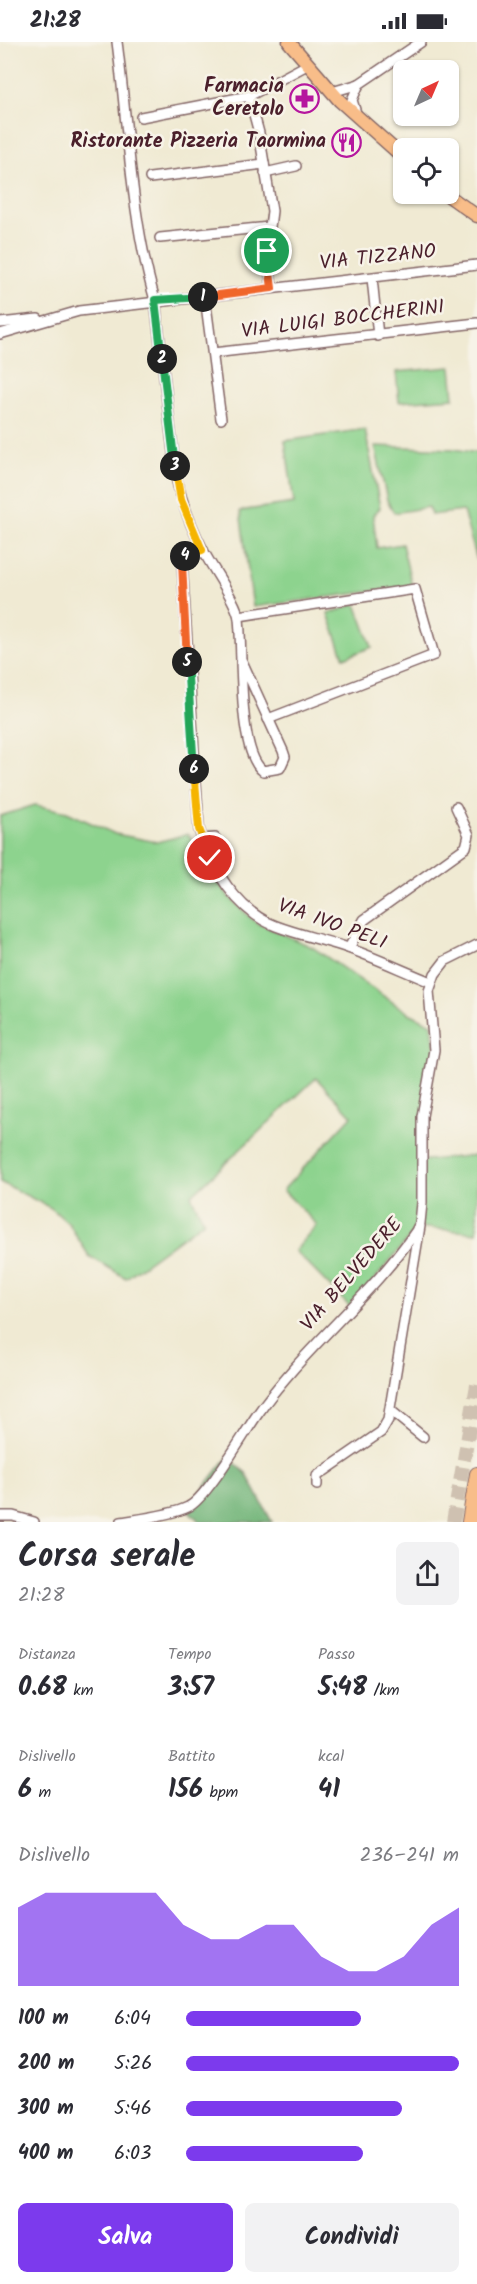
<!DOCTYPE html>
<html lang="it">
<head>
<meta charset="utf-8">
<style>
  body { margin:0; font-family:Kalam,sans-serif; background:#f2f2f3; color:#2b2b33; height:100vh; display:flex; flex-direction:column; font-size:22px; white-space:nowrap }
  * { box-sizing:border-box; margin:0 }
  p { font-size:20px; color:#7c7c81 }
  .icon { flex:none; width:33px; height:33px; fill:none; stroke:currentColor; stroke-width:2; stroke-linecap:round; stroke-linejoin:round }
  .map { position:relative; height:1480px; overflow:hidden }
  .panel { display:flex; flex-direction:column; background:#fff; flex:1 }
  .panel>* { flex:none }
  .needle { width:39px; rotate:44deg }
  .tools { position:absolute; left:393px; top:18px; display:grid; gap:12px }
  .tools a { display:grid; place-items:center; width:66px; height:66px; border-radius:9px; background:#fff; box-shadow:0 2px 4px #0004; font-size:30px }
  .pin { position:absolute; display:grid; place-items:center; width:51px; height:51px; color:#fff; margin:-26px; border:3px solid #fff; border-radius:50%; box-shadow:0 2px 6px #0007 }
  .km { position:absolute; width:30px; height:30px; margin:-15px; border-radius:50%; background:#222; color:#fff; font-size:16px; line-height:30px; text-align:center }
  .round { display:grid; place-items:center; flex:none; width:63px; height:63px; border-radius:9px; background:#f2f2f3 }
  .overview { display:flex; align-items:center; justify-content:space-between; height:102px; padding:0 18px }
  h1 { font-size:33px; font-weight:800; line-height:45px }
  .metrics { display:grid; grid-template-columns:repeat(3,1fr); gap:9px; height:102px; padding:6px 18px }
  .metrics div { display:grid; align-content:center }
  .metrics b { font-size:26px; font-weight:800 }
  .metrics small { font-size:16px; font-weight:400 }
  .metrics p { font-size:16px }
  .chart { height:168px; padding:12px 18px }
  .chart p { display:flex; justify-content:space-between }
  .chart svg { width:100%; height:108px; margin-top:6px; fill:#7c3aed; opacity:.7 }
  .button { display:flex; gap:12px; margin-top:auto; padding:12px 18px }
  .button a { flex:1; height:69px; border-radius:9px; background:#7c3aed; color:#fff; font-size:24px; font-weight:800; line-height:69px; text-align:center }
  .button a+a { background:#f2f2f3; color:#2b2b33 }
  ul { padding:0 18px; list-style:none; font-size:20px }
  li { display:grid; grid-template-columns:96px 72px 1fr; align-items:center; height:45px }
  li i { height:15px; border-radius:8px; background:#7c3aed }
  .status { display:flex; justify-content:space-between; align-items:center; height:42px; padding:0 30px; background:#fff; direction:ltr }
  .status svg { height:16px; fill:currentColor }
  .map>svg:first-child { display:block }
</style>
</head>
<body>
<div class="status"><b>21:28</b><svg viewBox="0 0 49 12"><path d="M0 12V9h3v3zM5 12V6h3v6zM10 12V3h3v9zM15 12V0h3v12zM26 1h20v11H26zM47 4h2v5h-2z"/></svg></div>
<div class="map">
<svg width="477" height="1480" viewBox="0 0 477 1480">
  <rect width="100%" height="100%" fill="#f7f3e8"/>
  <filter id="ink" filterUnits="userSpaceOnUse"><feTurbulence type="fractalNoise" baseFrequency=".0167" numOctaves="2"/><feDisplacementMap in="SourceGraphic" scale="12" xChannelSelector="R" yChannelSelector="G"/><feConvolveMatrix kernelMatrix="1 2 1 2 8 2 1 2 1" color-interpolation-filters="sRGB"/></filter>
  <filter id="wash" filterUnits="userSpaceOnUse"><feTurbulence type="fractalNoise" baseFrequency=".008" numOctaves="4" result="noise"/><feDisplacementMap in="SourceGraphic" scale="24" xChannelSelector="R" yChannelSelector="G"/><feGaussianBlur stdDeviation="1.35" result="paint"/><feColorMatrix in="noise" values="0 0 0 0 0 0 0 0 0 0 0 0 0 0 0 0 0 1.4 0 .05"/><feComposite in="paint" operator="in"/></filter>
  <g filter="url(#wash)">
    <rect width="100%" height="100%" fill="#f0ead3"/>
    <!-- green -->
    <g fill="#8dd38e" stroke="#6c795c" stroke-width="1.5">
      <path d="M451,325L454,356L399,360L396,330Z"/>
      <path d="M365,387L380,466L373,473L377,506L402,502L412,544L253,565L240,469L294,461L285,399Z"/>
      <path d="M375,404L454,407L477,411V518L463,469L431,473L429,465L394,471L387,458Z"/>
      <path d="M356,562L372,605L344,616L328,572Z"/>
      <path d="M35,763L67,770L115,792L157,800L188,792L228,854L255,880L312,905L407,970L432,982L435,1007L419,1119L477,1113V1191L418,1185L351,1266L295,1209L317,1183L283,1148L352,1074L316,1036L191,1154L204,1179L126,1236L89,1214L69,1182L51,1166L0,1140V774Z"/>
    </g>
    <!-- forest -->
    <path fill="#72b579" stroke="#5e6a52" stroke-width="1.5" d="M228,1415L246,1431L272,1480H200L187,1467Z"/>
  </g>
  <g filter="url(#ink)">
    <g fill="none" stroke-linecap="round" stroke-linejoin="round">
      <!-- highway-tunnel -->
      <path stroke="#cfc1b1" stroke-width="14" stroke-dasharray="14 7" stroke-linecap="butt" d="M453,1480L477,1343"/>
      <defs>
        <g id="minor">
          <path d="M117,0C128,84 131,177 155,258L176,434C181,460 191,484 203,508C211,525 238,561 239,577C243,610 237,710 263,729L280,726L285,715L283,709L241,617"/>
          <path d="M359,42L421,0"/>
          <path d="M332,50L359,42L352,58L356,71"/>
          <path d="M249,54L259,91L272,169L267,209L272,246"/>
          <path d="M141,75L249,54L307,23"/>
          <path d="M265,131L296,124"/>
          <path d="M150,136L264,122"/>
          <path d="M160,196L269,185"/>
          <path d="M372,236L378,294"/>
          <path d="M205,255L221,377"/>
          <path d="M0,281L38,277"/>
          <path d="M0,292L79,269L477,223"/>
          <path d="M213,311L477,281"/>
          <path d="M203,508L186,513L182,521L199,787C210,825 238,870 276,884C297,892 320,897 342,904C372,914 401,928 431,940"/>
          <path d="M239,574L415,547L434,613L268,677"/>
          <path d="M202,797L215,796"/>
          <path d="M349,906L364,878L466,805L469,793L456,765"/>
          <path d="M390,1368L423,1395"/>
          <path d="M317,1443V1434L381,1390L388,1378L420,1184"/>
          <path d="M0,1474H13L34,1480"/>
          <path d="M121,1480C139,1477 172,1473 188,1465C206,1457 243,1393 257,1373C303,1306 369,1257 416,1189L420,1181L422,1161V1074L434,1008L429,949L435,932L445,919L477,903"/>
        </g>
        <g id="major">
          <path d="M289,0L340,59L404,116"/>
          <path d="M446,152L477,174"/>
        </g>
        <path id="highway" d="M469,1480L477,1432"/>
      </defs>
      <!-- minor casing -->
      <use href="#minor" stroke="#846666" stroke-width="12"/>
      <!-- major casing -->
      <use href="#major" stroke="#846666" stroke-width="15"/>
      <!-- highway casing -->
      <use href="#highway" stroke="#846666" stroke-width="16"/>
      <!-- minor -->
      <use href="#minor" stroke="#fff" stroke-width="9"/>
      <!-- major -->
      <use href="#major" stroke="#f8bd89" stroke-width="12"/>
      <!-- highway -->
      <use href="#highway" stroke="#f8bd89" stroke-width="14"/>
    </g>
  </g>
  <g fill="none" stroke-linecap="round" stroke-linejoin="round" filter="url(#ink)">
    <defs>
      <path id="split-1" d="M203,255L272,246L267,209"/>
      <path id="split-2" d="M162,317L155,258L203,255"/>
      <path id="split-3" d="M162,317L175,424"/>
      <path id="split-4" d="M175,424L181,458L202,508L185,514"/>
      <path id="split-5" d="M185,514L182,521L187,620"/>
      <path id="split-6" d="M187,620L194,727"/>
      <path id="split-7" d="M194,727L199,787L210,816"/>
    </defs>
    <!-- split-1 casing -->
    <use href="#split-1" stroke="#fff" stroke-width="12"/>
    <!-- split-2 casing -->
    <use href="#split-2" stroke="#fff" stroke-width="12"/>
    <!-- split-3 casing -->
    <use href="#split-3" stroke="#fff" stroke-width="12"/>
    <!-- split-4 casing -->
    <use href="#split-4" stroke="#fff" stroke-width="12"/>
    <!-- split-5 casing -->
    <use href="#split-5" stroke="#fff" stroke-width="12"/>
    <!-- split-6 casing -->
    <use href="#split-6" stroke="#fff" stroke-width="12"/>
    <!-- split-7 casing -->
    <use href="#split-7" stroke="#fff" stroke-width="12"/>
    <!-- split-1 -->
    <use href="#split-1" stroke="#f0652b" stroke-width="8"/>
    <!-- split-2 -->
    <use href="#split-2" stroke="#22a559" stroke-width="8"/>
    <!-- split-3 -->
    <use href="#split-3" stroke="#22a559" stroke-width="8"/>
    <!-- split-4 -->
    <use href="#split-4" stroke="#f5b400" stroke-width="8"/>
    <!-- split-5 -->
    <use href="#split-5" stroke="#f0652b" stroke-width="8"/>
    <!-- split-6 -->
    <use href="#split-6" stroke="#22a559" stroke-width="8"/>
    <!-- split-7 -->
    <use href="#split-7" stroke="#f5b400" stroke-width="8"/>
  </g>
  <!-- icons -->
  <defs>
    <symbol id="pharmacy-ring" viewBox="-11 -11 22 22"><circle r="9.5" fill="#f7f3e8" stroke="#b5179e" stroke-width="1.5"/><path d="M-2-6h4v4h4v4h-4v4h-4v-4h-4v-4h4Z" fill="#b5179e"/></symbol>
    <symbol id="restaurant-ring" viewBox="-11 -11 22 22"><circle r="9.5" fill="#f7f3e8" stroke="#b5179e" stroke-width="1.5"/><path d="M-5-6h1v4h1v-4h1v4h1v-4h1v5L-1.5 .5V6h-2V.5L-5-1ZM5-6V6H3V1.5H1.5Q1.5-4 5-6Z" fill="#b5179e"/></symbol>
  </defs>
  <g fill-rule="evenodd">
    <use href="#pharmacy-ring" x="288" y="40" width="33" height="33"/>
    <use href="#restaurant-ring" x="330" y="84" width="33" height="33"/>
  </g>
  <g text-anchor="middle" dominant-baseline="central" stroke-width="5" stroke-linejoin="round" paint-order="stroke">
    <!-- poi labels -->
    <g font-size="20" font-weight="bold" fill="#4a1f2b" stroke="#f7f3e8" text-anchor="end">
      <text x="284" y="45">Farmacia<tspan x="284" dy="23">Ceretolo</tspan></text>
      <text x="326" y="100">Ristorante Pizzeria Taormina</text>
    </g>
    <!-- street labels -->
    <g font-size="20" fill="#4a1f2b" stroke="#f7f3e8">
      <text transform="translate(378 216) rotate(-6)">VIA TIZZANO</text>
      <text transform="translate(343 278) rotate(-7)">VIA LUIGI BOCCHERINI</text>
      <text transform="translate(332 883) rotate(20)">VIA IVO PELI</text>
      <text transform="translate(352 1233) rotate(-49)">VIA BELVEDERE</text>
    </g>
  </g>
</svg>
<div class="tools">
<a><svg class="needle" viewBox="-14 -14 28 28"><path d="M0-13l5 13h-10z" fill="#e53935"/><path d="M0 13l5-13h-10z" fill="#7c7c81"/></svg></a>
<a><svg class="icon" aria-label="locate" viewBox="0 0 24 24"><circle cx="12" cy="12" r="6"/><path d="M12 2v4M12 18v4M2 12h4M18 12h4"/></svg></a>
</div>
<div class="pin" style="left:267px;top:209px;background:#1e9e55"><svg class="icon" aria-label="arrive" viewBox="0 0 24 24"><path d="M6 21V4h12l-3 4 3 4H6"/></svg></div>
<div class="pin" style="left:210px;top:816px;background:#d93025"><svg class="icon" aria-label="check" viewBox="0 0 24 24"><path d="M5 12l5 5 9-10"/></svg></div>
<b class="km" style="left:203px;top:255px">1</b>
<b class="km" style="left:162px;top:317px">2</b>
<b class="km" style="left:175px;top:424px">3</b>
<b class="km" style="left:185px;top:514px">4</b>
<b class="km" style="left:187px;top:620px">5</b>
<b class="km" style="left:194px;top:727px">6</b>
</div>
<section class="panel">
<div class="overview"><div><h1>Corsa serale</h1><p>21:28</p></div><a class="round"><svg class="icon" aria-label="share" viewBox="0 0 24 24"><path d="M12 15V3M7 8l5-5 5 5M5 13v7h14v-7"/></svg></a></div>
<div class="metrics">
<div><p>Distanza</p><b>0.68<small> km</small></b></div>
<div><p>Tempo</p><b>3:57</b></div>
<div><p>Passo</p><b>5:48<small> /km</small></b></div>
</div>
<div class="metrics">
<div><p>Dislivello</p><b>6<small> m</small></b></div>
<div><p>Battito</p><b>156<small> bpm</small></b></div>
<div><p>kcal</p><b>41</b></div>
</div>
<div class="chart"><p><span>Dislivello</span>236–241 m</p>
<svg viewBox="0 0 160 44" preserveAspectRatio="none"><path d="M0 44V12L10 6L20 6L30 6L40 6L50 6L60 19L70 25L80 25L90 19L100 19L110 32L120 38L130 38L140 32L150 19L160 12V44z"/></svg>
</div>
<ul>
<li><b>100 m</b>6:04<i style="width:64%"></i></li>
<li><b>200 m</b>5:26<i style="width:100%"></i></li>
<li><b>300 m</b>5:46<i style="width:79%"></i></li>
<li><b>400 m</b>6:03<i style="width:65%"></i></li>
</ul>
<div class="button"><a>Salva</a><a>Condividi</a></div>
</section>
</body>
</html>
